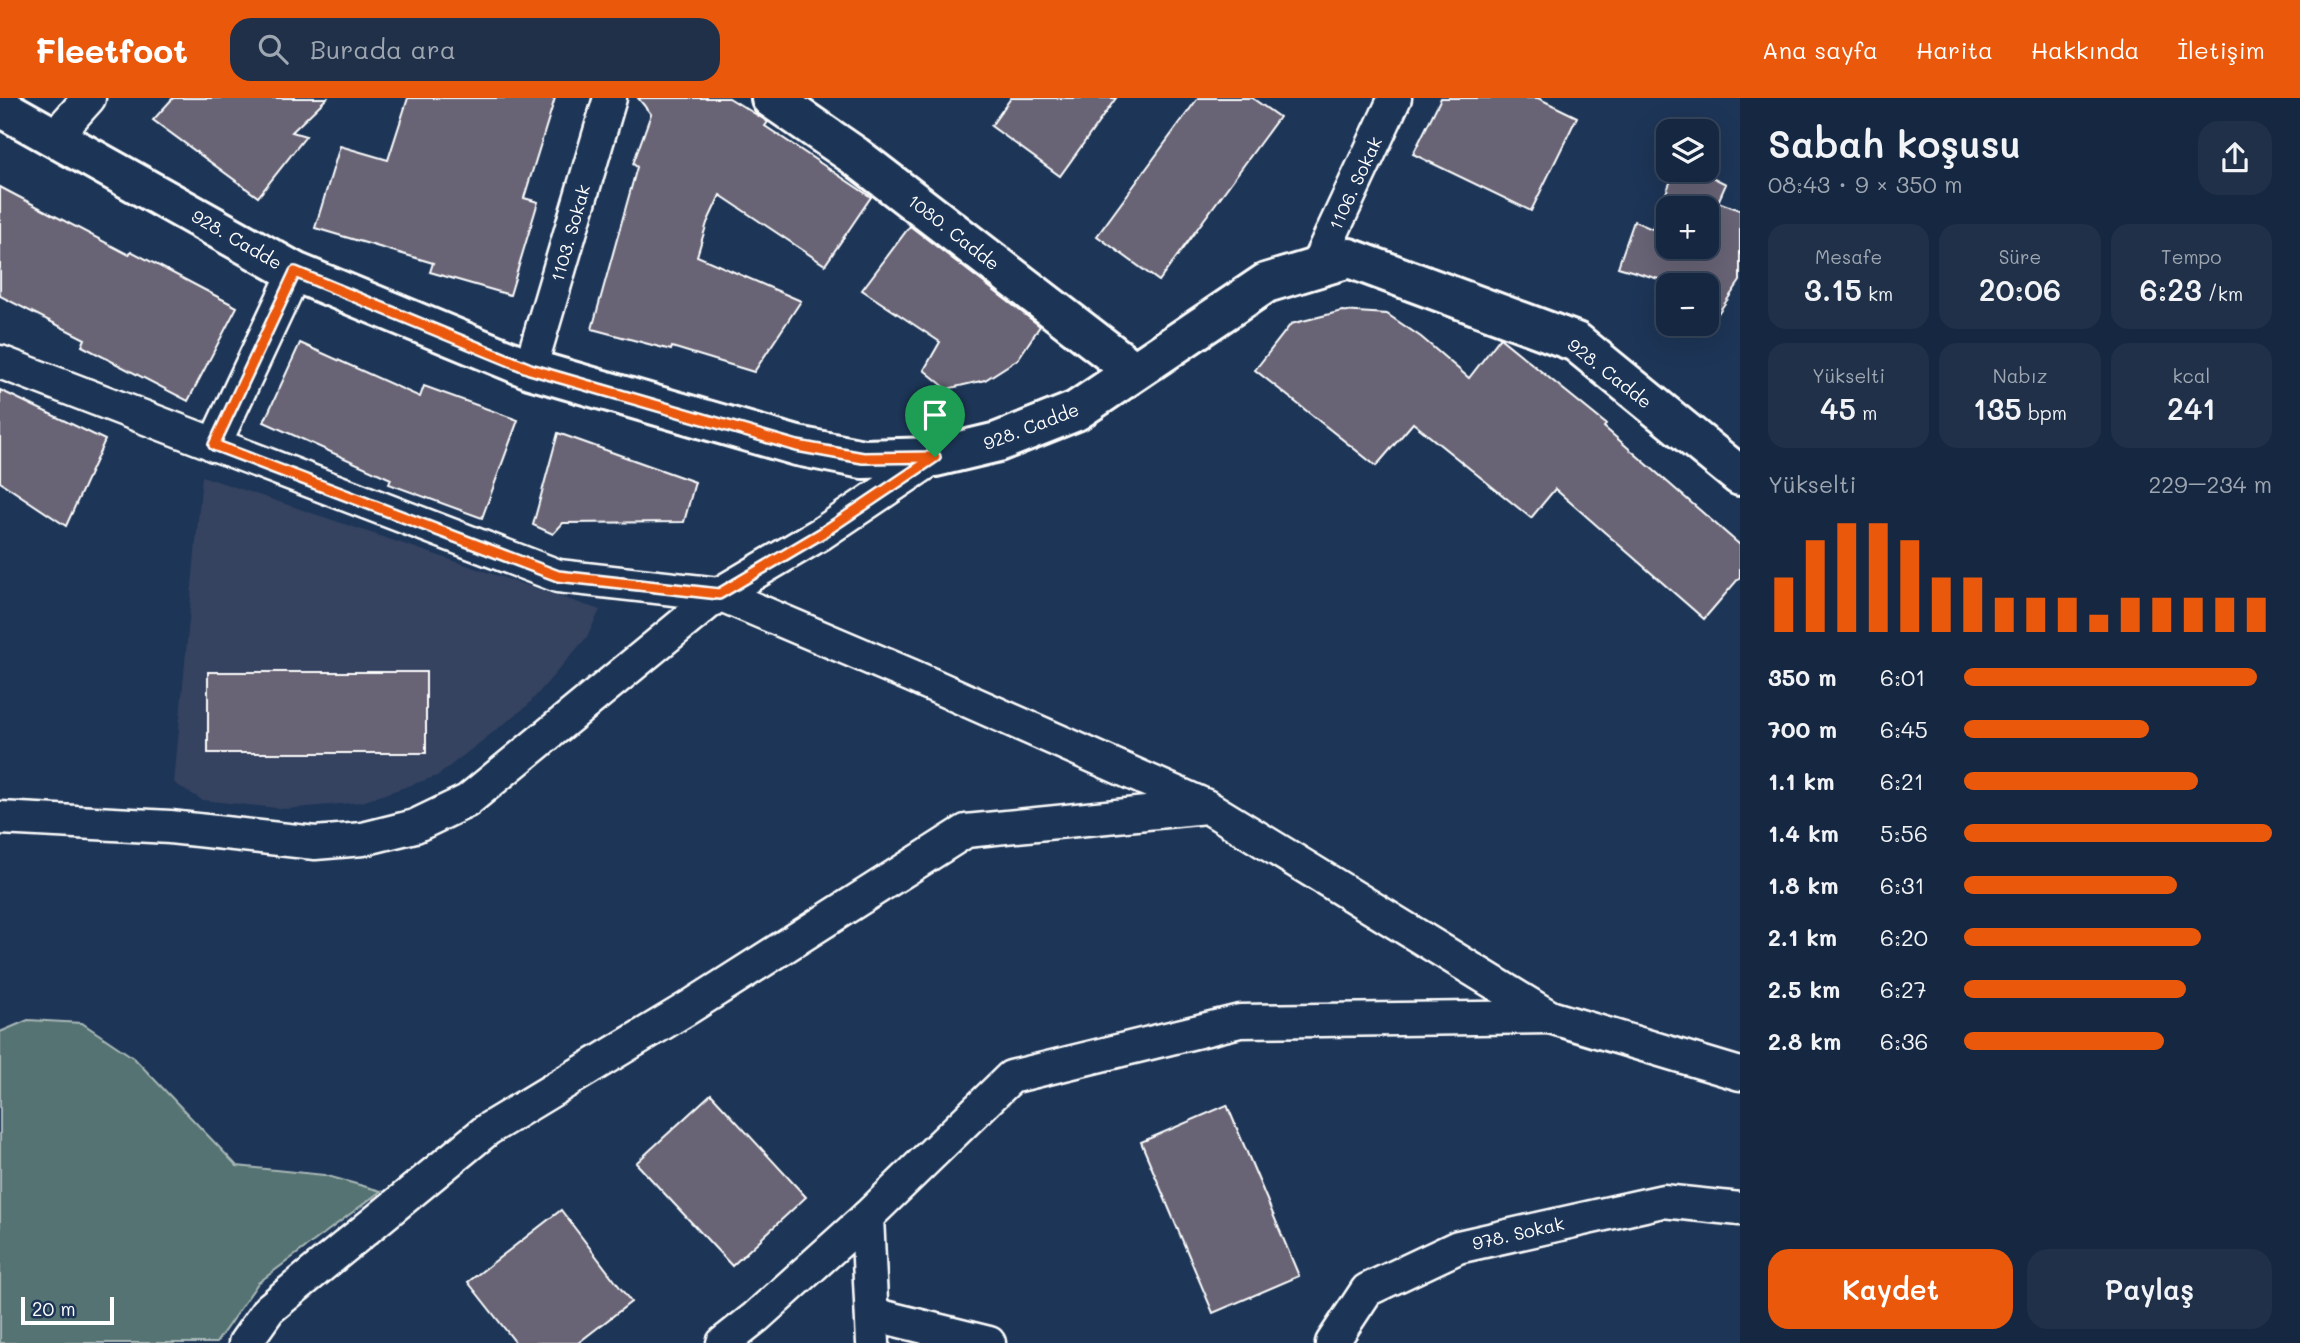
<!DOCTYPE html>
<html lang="tr">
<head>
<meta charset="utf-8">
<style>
  body { margin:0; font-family:Mali,sans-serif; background:#1f3048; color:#f1f3f6; height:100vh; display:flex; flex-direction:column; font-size:26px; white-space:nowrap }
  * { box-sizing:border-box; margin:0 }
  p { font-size:23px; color:#9ea6b1 }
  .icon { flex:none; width:38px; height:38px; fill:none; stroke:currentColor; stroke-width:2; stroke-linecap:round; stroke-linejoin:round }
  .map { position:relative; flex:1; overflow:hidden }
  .sheet { display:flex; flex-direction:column; background:#162841; width:560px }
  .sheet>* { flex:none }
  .controls { position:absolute; left:1656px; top:21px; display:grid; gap:14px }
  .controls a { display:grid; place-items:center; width:63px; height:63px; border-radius:14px; background:#162841; box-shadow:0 7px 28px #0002,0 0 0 2px #35445a; font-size:35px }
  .scale { position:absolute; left:21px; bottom:18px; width:93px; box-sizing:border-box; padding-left:7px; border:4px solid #fff; border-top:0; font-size:19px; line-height:24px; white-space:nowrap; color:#fff; -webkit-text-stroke:5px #1d3557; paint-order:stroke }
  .pin { position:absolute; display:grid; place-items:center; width:60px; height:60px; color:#fff; margin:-72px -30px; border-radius:50% 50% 50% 0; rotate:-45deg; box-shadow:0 0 7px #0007 }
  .pin .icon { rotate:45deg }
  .round { display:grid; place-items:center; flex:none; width:74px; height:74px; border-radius:21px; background:#1f3048 }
  .head { display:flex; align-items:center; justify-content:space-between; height:119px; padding:0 28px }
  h1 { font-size:38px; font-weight:600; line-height:52px }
  .figures { display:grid; grid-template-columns:repeat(3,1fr); gap:10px; height:119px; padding:7px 28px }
  .figures div { display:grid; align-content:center; border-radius:18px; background:#1f3048; text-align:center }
  .figures b { font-size:30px; font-weight:600 }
  .figures small { font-size:19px; font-weight:400 }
  .figures p { font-size:19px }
  .chart { height:196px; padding:14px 28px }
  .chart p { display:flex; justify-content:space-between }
  .chart svg { width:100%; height:126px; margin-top:7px; stroke:#ea580c; stroke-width:6 }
  .action { display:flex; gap:14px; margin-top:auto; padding:14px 28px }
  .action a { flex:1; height:80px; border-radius:21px; background:#ea580c; color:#fff; font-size:28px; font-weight:600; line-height:80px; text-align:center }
  .action a+a { background:#1f3048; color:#f1f3f6 }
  ul { padding:0 28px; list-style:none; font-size:23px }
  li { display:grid; grid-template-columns:112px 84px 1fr; align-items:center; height:52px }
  li i { height:18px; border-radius:9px; background:#ea580c }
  header { display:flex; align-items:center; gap:42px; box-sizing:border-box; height:98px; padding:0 35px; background:#ea580c; color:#fff }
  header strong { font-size:33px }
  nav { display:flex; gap:38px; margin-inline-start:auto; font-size:24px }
  .search { width:490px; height:63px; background:#1f3048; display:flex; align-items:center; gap:18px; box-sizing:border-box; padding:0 24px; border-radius:21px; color:#9ea6b1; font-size:26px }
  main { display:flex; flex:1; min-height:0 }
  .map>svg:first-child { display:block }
</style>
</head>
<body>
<header>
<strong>Fleetfoot</strong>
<div class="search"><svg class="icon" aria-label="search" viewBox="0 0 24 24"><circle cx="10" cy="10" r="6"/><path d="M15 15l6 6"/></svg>Burada ara</div>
<nav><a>Ana sayfa</a><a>Harita</a><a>Hakkında</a><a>İletişim</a></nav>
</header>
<main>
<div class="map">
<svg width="1740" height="1245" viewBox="0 0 1740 1245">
  <rect width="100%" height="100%" fill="#1d3557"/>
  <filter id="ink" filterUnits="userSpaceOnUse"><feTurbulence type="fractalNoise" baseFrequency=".0143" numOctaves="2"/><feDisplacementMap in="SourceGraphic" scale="14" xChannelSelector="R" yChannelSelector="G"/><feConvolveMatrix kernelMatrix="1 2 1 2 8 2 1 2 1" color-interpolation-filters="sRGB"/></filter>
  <g filter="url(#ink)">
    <!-- built -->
    <path fill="#344360" d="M202,378L600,512L587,539L527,608L437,678L362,704L286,711L202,702L174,685Z"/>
    <!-- green -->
    <path fill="#557372" stroke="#aab9b8" stroke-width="2" d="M28,922L82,925L134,960L237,1068L324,1077L381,1093L258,1185L216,1245H0V934Z"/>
    <!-- building -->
    <g fill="#686475" stroke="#fff" stroke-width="2" fill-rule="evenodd">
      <path d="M173,0H327L292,34L306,38L258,99L153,22Z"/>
      <path d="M408,0H555L524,100L538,104L510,197L430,174L433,165L315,130L340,48L388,62Z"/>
      <path d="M638,0H729L757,17L768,24L765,28L871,99L825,167L720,97L707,125L697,158L801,203L754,274L672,249L671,252L592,231L637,69L633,66L651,16Z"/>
      <path d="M1011,0H1116L1060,78L991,28Z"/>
      <path d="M1198,0H1252L1279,19L1159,183L1097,138Z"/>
      <path d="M1441,0H1538L1577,19L1531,113L1413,56Z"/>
      <path d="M1675,72H1698L1726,86L1718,104L1740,112V183L1706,233V187H1679L1618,169L1634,123L1652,131ZM1668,110H1706V149H1668Z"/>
      <path d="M0,89L129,157L131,153L237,209L188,303L82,248L85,241L0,198Z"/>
      <path d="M910,128L1040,228L1018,261L985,282L947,291L924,272L940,244L862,192Z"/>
      <path d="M1342,213L1387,216L1421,239L1469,280L1500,240L1606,326L1604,329L1740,447V479L1704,521L1555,391L1531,420L1413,325L1376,368L1255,272L1291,226Z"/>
      <path d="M300,245L420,299L424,288L518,322L482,420L389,386L391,381L264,324Z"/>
      <path d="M0,292L105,342L66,428L0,384Z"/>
      <path d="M558,335L695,384L684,424L563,425L553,436L533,427Z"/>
      <rect x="208" y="574" width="218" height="81"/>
      <path d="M711,996L806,1099L732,1168L636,1065Z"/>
      <path d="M1227,1007L1299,1178L1213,1215L1141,1044Z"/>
      <path d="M561,1112L631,1204L578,1245H516L468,1184Z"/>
    </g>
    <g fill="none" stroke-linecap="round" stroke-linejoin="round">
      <defs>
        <g id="minor">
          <path d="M55,38L89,0"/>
          <path d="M1316,169L1395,0"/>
          <path d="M0,264L558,478L719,496L912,578L1206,708L1550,919L1740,976"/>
          <path d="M530,271L610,0"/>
          <path d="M214,347L295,174"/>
          <path d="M0,720L170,729L315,745L363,741L415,728L467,703L719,496L822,435L935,359"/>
          <path d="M867,1119L873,1245"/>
          <path d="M872,1216L989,1245"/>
          <path d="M245,1245L269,1211L488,1031L688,910L966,733L1206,709"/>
          <path d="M723,1245L756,1219L867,1119L1011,979L1240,923L1550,919"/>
          <path d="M1332,1245L1367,1192L1458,1149L1663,1103L1740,1111"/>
        </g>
        <g id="tertiary">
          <path d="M771,0L855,58L1134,273"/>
          <path d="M0,9L295,174L530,271L797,348L863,361L935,359L998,344L1076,313L1266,185L1349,160L1576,244L1740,378"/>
        </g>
      </defs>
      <!-- minor casing -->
      <use href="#minor" stroke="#fff" stroke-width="37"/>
      <!-- tertiary casing -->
      <use href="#tertiary" stroke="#fff" stroke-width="44"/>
      <!-- minor -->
      <use href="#minor" stroke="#1d3557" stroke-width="32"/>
      <!-- tertiary -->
      <use href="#tertiary" stroke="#1d3557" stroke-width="38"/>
    </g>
  </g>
  <g fill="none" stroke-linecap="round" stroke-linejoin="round" filter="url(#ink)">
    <defs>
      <path id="route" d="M295,174L530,271L797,348L863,360L935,359L822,435L719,496L558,478L214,347Z"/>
    </defs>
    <!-- route casing -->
    <use href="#route" stroke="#fff" stroke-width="14"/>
    <!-- route -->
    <use href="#route" stroke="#ea580c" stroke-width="9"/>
  </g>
  <g text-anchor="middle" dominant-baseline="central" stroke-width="7" stroke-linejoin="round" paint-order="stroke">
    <!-- street labels -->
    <g font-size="18" fill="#fff" stroke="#1d3557">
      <text transform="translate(1355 85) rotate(-65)">1106. Sokak</text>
      <text transform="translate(954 134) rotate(38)">1080. Cadde</text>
      <text transform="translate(570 135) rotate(-74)">1103. Sokak</text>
      <text transform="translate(237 141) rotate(30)">928. Cadde</text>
      <text transform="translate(1610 275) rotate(38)">928. Cadde</text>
      <text transform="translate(1031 328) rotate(-21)">928. Cadde</text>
      <text transform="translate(1518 1135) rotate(-13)">978. Sokak</text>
    </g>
  </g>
</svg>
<div class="controls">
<a><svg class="icon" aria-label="layers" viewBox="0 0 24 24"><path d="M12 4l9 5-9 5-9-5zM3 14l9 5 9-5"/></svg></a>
<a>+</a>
<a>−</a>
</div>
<div class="scale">20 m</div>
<div class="pin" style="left:935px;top:359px;background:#1e9e55"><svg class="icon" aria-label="arrive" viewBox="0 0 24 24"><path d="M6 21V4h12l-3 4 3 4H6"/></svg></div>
</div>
<section class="sheet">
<div class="head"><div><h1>Sabah koşusu</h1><p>08:43 · 9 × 350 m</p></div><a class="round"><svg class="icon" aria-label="share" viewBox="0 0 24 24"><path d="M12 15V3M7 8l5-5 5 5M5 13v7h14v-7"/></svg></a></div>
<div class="figures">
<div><p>Mesafe</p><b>3.15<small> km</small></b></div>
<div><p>Süre</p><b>20:06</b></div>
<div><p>Tempo</p><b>6:23<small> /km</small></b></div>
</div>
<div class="figures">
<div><p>Yükselti</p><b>45<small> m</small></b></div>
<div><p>Nabız</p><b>135<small> bpm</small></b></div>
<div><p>kcal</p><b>241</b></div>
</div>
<div class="chart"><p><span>Yükselti</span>229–234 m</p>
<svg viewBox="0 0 160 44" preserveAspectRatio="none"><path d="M5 44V25M15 44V12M25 44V6M35 44V6M45 44V12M55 44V25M65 44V25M75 44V32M85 44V32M95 44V32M105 44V38M115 44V32M125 44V32M135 44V32M145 44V32M155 44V32"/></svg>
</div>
<ul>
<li><b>350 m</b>6:01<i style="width:95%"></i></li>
<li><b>700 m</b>6:45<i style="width:60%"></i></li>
<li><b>1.1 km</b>6:21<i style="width:76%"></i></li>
<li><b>1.4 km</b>5:56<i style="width:100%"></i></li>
<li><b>1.8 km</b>6:31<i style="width:69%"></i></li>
<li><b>2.1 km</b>6:20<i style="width:77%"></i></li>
<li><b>2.5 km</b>6:27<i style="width:72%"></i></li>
<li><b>2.8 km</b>6:36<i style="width:65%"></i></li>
</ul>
<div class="action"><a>Kaydet</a><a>Paylaş</a></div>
</section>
</main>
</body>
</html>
